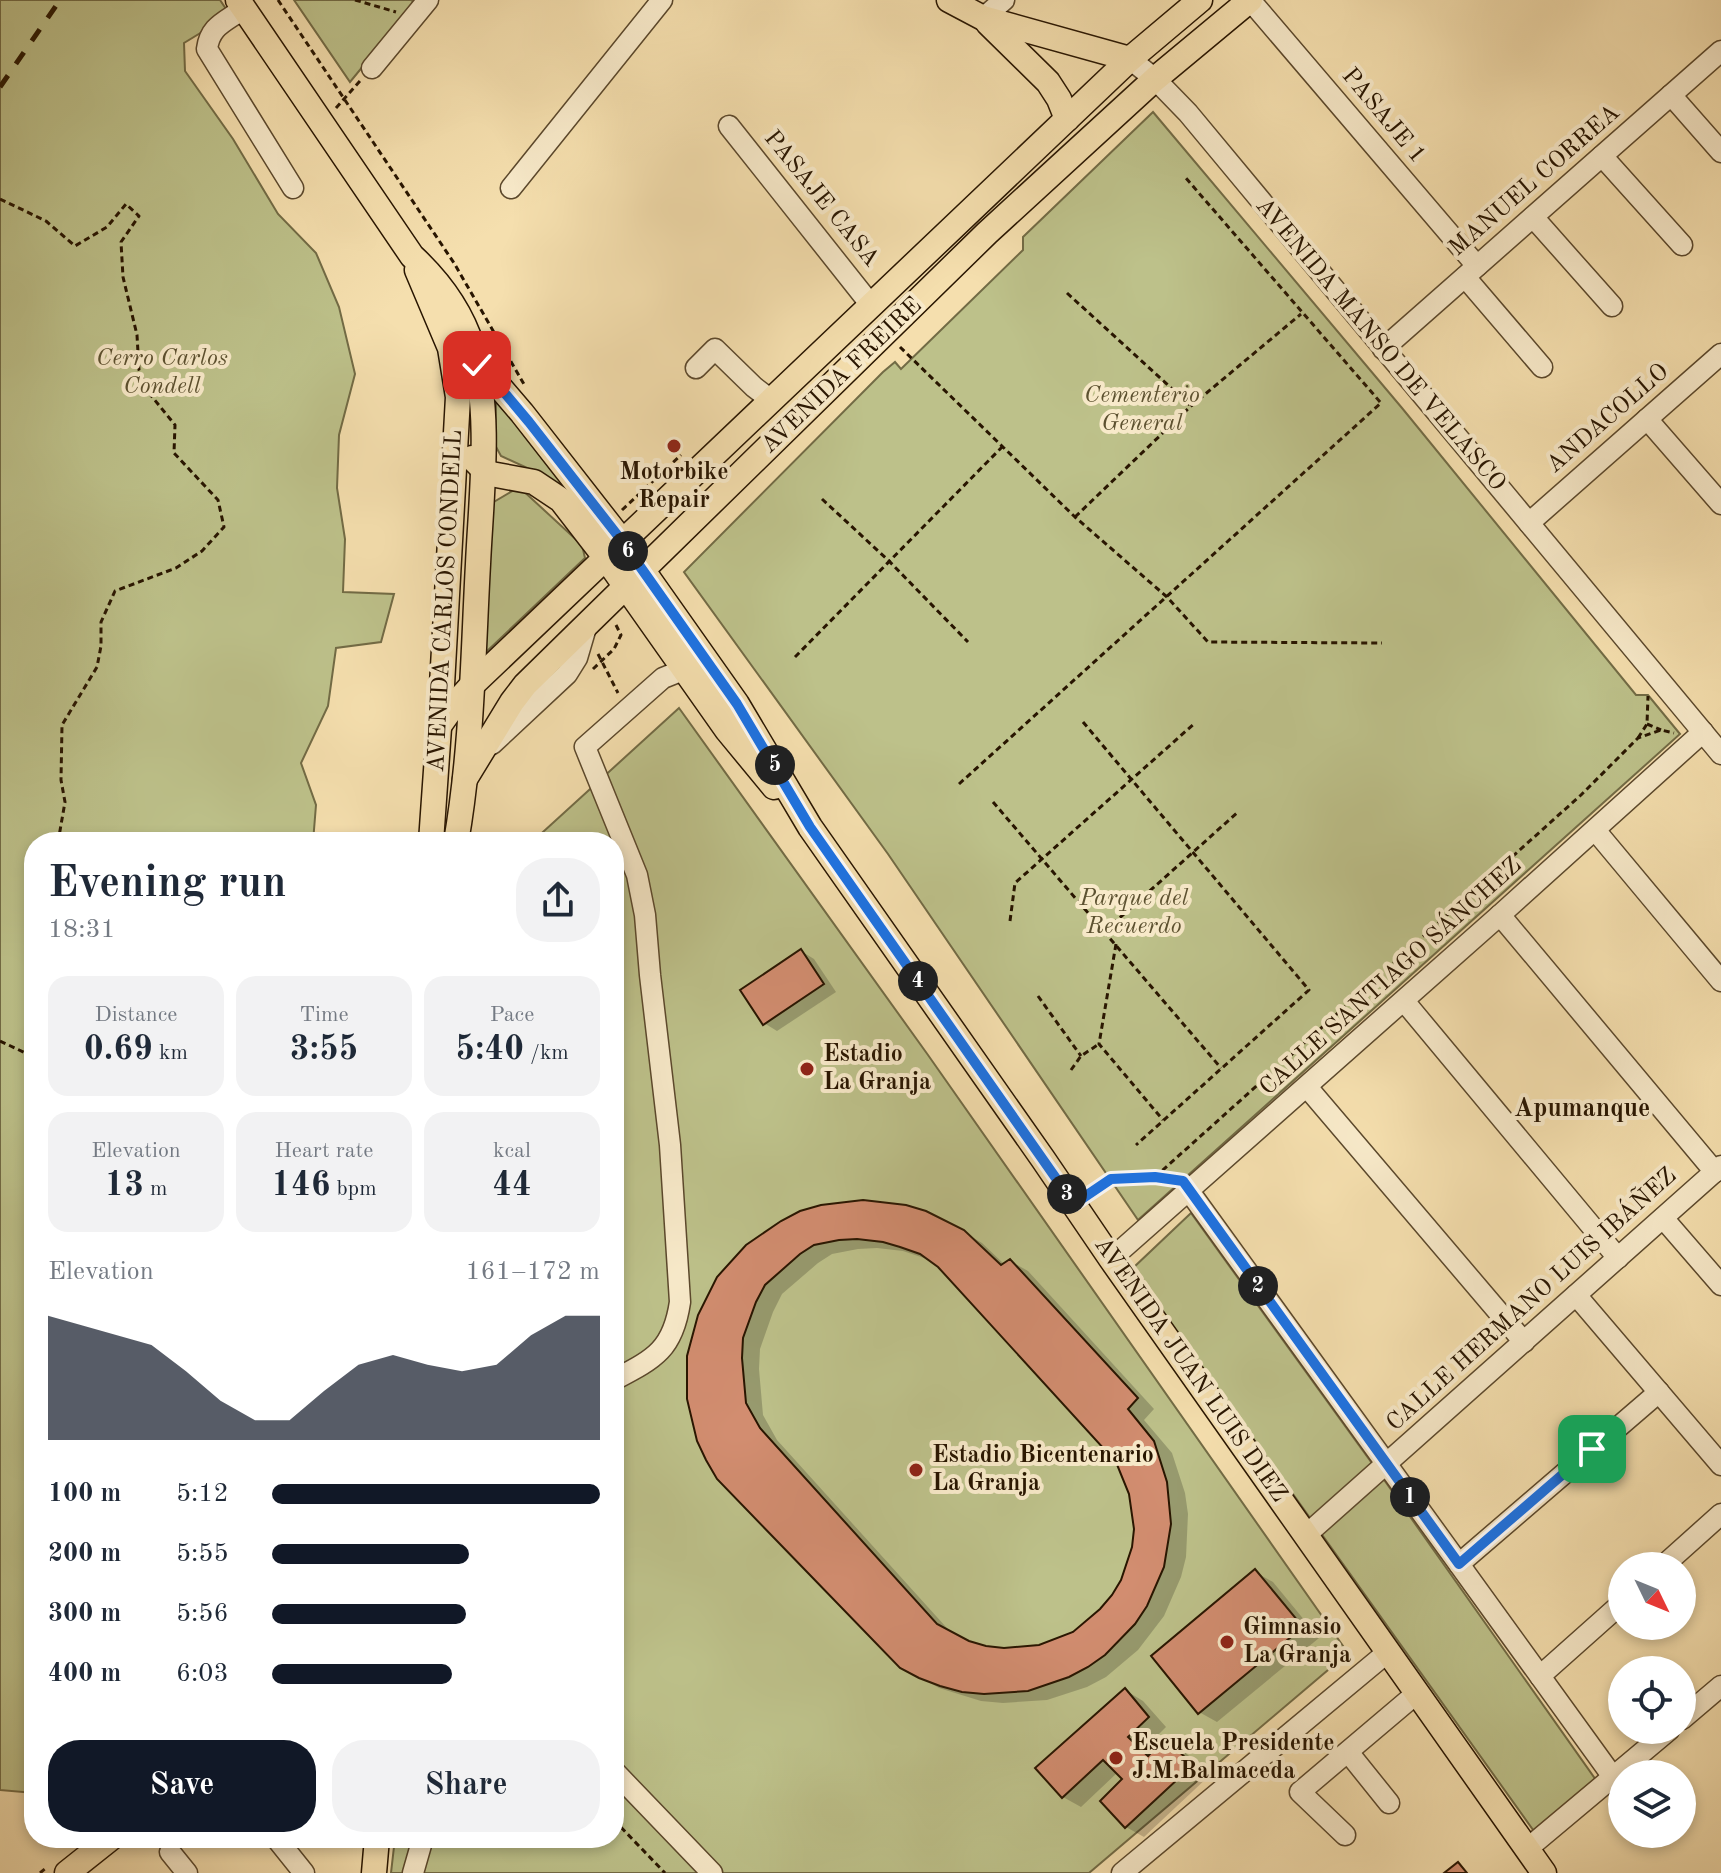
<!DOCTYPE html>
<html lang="en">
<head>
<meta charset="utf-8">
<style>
  body { margin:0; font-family:"Old Standard TT",serif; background:#f2f2f3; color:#1f2937; height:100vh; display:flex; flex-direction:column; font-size:30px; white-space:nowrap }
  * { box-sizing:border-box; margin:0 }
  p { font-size:26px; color:#747a83 }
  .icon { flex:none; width:44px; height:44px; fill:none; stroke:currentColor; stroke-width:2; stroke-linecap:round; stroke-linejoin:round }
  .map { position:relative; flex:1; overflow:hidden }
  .side { position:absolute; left:24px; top:832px; width:600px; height:1016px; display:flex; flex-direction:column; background:#fff; border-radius:32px; box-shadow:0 4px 12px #0003 }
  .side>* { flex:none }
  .needle { width:52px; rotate:133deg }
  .buttons { position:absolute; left:1608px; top:1552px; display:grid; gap:16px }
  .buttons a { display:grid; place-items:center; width:88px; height:88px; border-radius:50%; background:#fff; box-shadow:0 4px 12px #0003; font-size:40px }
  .pin { position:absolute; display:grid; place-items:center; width:68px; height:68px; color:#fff; margin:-34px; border-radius:16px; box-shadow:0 4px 12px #0006 }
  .km { position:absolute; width:40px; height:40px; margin:-20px; border-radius:50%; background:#222; color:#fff; font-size:22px; line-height:40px; text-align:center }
  .round { display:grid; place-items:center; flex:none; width:84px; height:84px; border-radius:32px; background:#f2f2f3 }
  .overview { display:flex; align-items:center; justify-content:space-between; height:136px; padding:0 24px }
  h1 { font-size:44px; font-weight:700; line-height:60px }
  .metrics { display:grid; grid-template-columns:repeat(3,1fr); gap:12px; height:136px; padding:8px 24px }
  .metrics div { display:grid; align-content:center; border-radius:20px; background:#f2f2f3; text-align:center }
  .metrics b { font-size:34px; font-weight:700 }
  .metrics small { font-size:22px; font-weight:400 }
  .metrics p { font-size:22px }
  .chart { height:224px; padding:16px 24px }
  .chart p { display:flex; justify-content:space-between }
  .chart svg { width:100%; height:144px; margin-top:8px; fill:#111827; opacity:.7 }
  .action { display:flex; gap:16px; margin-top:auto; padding:16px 24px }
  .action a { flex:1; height:92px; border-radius:32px; background:#111827; color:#fff; font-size:32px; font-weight:700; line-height:92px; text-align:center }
  .action a+a { background:#f2f2f3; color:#1f2937 }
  ul { padding:0 24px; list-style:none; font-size:26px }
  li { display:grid; grid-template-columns:128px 96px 1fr; align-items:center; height:60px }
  li i { height:20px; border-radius:10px; background:#111827 }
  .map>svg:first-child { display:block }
</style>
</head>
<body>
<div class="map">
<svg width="1721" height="1873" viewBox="0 0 1721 1873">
  <rect width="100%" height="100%" fill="#f5dfae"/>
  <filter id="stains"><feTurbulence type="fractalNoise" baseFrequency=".0025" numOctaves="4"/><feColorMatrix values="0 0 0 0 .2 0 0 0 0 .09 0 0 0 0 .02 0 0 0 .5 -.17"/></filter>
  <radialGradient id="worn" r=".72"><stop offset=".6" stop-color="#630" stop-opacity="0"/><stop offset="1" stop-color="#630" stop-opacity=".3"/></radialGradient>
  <!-- green -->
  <g fill="#bdc18a" stroke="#726b45" stroke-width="2">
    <path d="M0,0H220L230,15L184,43L185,71L233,139L278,214L316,253L339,307L355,374L339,435L337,488L345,539L343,592L394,594L381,642L336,648L328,706L301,763L316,805L313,842H34V1793L0,1790Z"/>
    <path d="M294,0H411L415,3L350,82Z"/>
    <path d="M1153,112L1402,408L1636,695H1648L1680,734L1138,1220L888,854L684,572L883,372L895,362L901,369L1023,250V237Z"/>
    <path d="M496,401L510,413L579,498L538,473L501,456L495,445Z"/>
    <path d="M519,487L582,545L585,558L484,654L487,506Z"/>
    <path d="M679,708L928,1055L1348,1653L1089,1873H391L395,1838H614V842H532Z"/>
    <path d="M1191,1213L1387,1484L1596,1780L1536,1834L1132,1269Z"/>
  </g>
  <!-- shadow -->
  <g fill="#0003" fill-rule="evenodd">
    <path d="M801,951L814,959L836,992L777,1031L764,1023Z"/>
    <path d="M945,1221L982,1243L1005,1265L1010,1261L1028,1271L1154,1409L1144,1420L1172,1453L1185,1493L1188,1514L1186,1557L1181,1577L1164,1616L1138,1650L1106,1677L1087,1687L1047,1700L1003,1703L981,1701L939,1688L901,1666L719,1477L747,1246ZM877,1248L903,1251L933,1261L1117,1461L1126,1477L1135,1511L1134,1547L1122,1581L1102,1611L1074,1633L1057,1641L1022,1650L986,1648L955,1637L777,1440L763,1415L759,1369L760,1349L773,1312L782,1294L818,1263L832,1254L858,1249Z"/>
    <path d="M1255,1572L1273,1582L1319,1638L1217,1722L1199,1712Z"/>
    <path d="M1125,1690L1143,1701L1166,1727L1145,1748L1152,1755L1166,1740L1183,1750L1209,1776L1144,1837L1126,1827L1125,1779L1118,1772L1081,1807L1063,1797Z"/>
  </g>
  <!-- building -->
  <g fill="#d28d70" stroke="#281500" stroke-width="2" fill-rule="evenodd">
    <path d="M801,949L824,984L763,1025L740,990Z"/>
    <path d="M863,1200L906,1205L926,1211L964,1230L1001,1265L1010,1259L1138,1398L1128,1409L1154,1441L1167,1482L1171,1524L1164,1567L1147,1606L1135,1624L1105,1655L1088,1667L1069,1677L1028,1691L984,1694L962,1692L940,1686L919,1678L900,1668L717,1479L706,1460L697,1441L687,1399V1356L698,1315L717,1277L746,1245L781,1221L800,1211L821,1205ZM857,1239L883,1242L900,1247L920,1254L938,1267L1116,1462L1129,1494L1134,1529L1132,1547L1121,1580L1112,1595L1100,1609L1073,1632L1039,1645L1004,1648L986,1646L969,1641L937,1624L760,1428L746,1403L742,1358L743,1338L756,1302L765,1285L800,1254L814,1245L839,1240Z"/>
    <path d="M1255,1569L1303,1627L1198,1714L1151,1656Z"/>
    <path d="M1125,1688L1149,1717L1128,1737L1148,1756L1165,1738L1193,1765L1125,1828L1100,1801L1122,1779L1103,1760L1062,1798L1035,1768Z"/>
    <path d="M1458,1862L1467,1873H1444Z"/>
  </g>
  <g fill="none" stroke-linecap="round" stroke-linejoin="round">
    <defs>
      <g id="minor">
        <path d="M1250,0L1477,266"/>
        <path d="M244,8C226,22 210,25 207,49L293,188"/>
        <path d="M983,18L1004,0"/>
        <path d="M1130,59L1155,79L1188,113L1721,754"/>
        <path d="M372,68L428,0"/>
        <path d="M1671,95L1721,152"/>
        <path d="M729,126L871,305"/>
        <path d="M1602,156L1682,245"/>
        <path d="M511,188L662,0"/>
        <path d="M1533,217L1612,306"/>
        <path d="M1465,277L1542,367"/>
        <path d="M1383,349L1721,51"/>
        <path d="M696,368L715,349L754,387L771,400"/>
        <path d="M1647,419L1721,504"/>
        <path d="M1529,523L1721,354"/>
        <path d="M492,744L567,674L577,658L587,624"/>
        <path d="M1595,830L1721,981"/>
        <path d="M1500,915L1715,1172"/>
        <path d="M1404,1001L1618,1258"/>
        <path d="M1307,1087L1524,1342"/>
        <path d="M1189,1191L1613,1777"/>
        <path d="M1663,1218L1721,1285"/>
        <path d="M1111,1259L1500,915L1703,732"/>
        <path d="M1576,1295L1721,1465"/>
        <path d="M614,1380C654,1359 673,1350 680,1302L670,1145L650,975L645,915L637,875L585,747L663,678L683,670"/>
        <path d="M1306,1535L1721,1166"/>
        <path d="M1459,1564L1659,1392"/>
        <path d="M1663,1566L1721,1514"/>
        <path d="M1540,1676L1622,1603"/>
        <path d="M1682,1719L1721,1686"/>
        <path d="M1348,1752L1389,1803"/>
        <path d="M614,1771L712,1873"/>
        <path d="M1345,1835L1300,1792L1417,1693"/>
        <path d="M276,1838L304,1873"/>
        <path d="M1527,1849L1669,1730"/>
        <path d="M170,1852L187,1873"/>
        <path d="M413,1873L423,1838"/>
        <path d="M1122,1873L1389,1651"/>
      </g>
      <g id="major">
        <path d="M238,0L412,256C439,281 461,311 472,346C492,411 481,497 478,564C473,656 472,751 456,842"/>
        <path d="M949,0L983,18L1130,59"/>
        <path d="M988,23L1048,82L1059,99L1067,119"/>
        <path d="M417,270L450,348L458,397L442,685L431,842"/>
        <path d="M477,365L498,385L522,413L622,541L737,704L810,827L1043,1159L1111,1259L1544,1873"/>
        <path d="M472,458L482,468L491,474L534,482L561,500L605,557L727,730L774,787"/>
        <path d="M439,726L454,705L472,685L1130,59L1200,0"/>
        <path d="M465,779L512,702L525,685L574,637L987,233L1155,79L1250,0"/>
        <path d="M67,1873L111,1838"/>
        <path d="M374,1873L377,1838"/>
      </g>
    </defs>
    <!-- minor casing -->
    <use href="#minor" stroke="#5b482c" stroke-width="23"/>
    <!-- major casing -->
    <use href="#major" stroke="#281500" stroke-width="27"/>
    <!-- path -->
    <g stroke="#281500" stroke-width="3" stroke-dasharray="6 4" stroke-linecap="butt">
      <path d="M278,0L454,263L525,386"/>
      <path d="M355,0L396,12"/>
      <path d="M336,108L360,81"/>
      <path d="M0,199L46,221L75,246L107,227L126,204L139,216L121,242L123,277L137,335L139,370L149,393L175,425L174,453L218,500L224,527L202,551L176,568L115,591L101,622V646L97,667L62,725L61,780L65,802L58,842"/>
      <path d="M1067,293L1191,406"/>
      <path d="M900,347L1075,517L1167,597L1208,642L1382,643"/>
      <path d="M822,499L889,561L968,642"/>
      <path d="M622,510L681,455"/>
      <path d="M1075,517L1191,406L1301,314"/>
      <path d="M598,654L618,693"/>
      <path d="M795,657L1003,446"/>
      <path d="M593,669L614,649L621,635L616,625"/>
      <path d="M1083,722L1309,990L1136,1145"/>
      <path d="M1647,724L1661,730"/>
      <path d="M1638,738L1647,724L1648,696"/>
      <path d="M959,784L1381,403L1185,177"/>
      <path d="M993,802L1221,1068"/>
      <path d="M1010,921L1015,883L1195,723"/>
      <path d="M1105,931L1238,812"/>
      <path d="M1116,944L1099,1044L1163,1120"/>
      <path d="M1038,996L1081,1056"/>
      <path d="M0,1041L34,1057"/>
      <path d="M1071,1070L1081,1056L1099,1044"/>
      <path d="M1155,1177L1581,795L1638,738L1661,730L1674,733"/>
      <path d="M1091,1193L1111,1179L1155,1177L1174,1180"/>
      <path d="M614,1820L665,1873"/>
      <path d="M40,1873L46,1868"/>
    </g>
    <!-- minor -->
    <use href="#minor" stroke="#f8eaca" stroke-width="20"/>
    <!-- major -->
    <use href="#major" stroke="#f5dfae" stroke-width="24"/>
    <!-- rail -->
    <path stroke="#281500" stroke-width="5" stroke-dasharray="14 14" stroke-linecap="butt" d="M0,87L60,0"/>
  </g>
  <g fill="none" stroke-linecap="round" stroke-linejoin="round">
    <defs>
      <path id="route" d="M477,365L498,385L529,422L622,541L737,704L810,827L1074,1204L1111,1179L1155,1177L1183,1181L1459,1564L1592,1449"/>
    </defs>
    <!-- route casing -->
    <use href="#route" stroke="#fff" stroke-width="16"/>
    <!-- route -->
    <use href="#route" stroke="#1a73e8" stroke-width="10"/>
  </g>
  <!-- markers -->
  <g fill="#8f2418" stroke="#f8eaca" stroke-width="3">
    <circle cx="674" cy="446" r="8"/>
    <circle cx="807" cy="1069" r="8"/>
    <circle cx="916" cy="1470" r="8"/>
    <circle cx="1227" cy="1642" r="8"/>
    <circle cx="1116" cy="1758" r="8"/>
  </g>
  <g text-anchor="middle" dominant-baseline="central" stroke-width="8" stroke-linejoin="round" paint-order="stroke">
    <!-- street labels -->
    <g font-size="24" fill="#281500" stroke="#f8eaca">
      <text transform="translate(1383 116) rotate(50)">PASAJE 1</text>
      <text transform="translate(1535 181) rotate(-41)">MANUEL CORREA</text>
      <text transform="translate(821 199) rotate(51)">PASAJE CASA</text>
      <text transform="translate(1380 345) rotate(50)">AVENIDA MANSO DE VELASCO</text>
      <text transform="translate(842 376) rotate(-44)">AVENIDA FREIRE</text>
      <text transform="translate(1608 419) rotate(-41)">ANDACOLLO</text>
      <text transform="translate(446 601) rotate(-87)">AVENIDA CARLOS CONDELL</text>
      <text transform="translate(1391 977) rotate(-42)">CALLE SANTIAGO SÁNCHEZ</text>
      <text transform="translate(1532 1300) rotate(-42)">CALLE HERMANO LUIS IBÁÑEZ</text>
      <text transform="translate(1190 1370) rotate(55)">AVENIDA JUAN LUIS DIEZ</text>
    </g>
    <!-- park labels -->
    <g font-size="24" font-style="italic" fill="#5c5130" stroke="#f8eaca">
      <text x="162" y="359">Cerro Carlos<tspan x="162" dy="28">Condell</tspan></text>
      <text x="1142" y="396">Cementerio<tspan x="1142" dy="28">General</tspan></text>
      <text x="1134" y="899">Parque del<tspan x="1134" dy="28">Recuerdo</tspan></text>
    </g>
    <!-- poi labels -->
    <g font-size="24" font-weight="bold" fill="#281500" stroke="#f8eaca" text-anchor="start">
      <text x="674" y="473" text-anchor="middle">Motorbike<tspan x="674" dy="28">Repair</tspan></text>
      <text x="823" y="1055">Estadio<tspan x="823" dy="28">La Granja</tspan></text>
      <text x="932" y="1456">Estadio Bicentenario<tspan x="932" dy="28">La Granja</tspan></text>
      <text x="1243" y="1628">Gimnasio<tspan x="1243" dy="28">La Granja</tspan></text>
      <text x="1132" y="1744">Escuela Presidente<tspan x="1132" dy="28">J.M.Balmaceda</tspan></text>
    </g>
    <!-- neighbourhood labels -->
    <g font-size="26" font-weight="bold" fill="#281500" stroke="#f8eaca">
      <text x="1582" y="1109">Apumanque</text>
    </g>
  </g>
  <rect width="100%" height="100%" filter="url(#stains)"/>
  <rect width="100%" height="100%" fill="url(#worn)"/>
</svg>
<div class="buttons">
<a><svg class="needle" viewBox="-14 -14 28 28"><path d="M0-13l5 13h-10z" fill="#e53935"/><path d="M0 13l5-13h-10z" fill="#747a83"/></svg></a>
<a><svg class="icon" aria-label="locate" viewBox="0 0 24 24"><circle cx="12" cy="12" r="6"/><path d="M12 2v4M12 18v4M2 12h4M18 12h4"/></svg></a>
<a><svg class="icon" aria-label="layers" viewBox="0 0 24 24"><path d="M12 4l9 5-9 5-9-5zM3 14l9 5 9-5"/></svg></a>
</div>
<div class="pin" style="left:1592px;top:1449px;background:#1e9e55"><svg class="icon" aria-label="arrive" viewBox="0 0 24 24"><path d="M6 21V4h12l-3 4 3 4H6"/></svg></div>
<div class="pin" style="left:477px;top:365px;background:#d93025"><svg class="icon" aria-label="check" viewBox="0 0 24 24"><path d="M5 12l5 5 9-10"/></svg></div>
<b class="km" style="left:1410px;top:1497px">1</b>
<b class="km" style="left:1258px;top:1286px">2</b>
<b class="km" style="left:1067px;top:1194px">3</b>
<b class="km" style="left:918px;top:981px">4</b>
<b class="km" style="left:775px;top:765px">5</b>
<b class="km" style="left:628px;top:551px">6</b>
<section class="side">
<div class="overview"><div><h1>Evening run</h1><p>18:31</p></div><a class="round"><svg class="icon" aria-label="share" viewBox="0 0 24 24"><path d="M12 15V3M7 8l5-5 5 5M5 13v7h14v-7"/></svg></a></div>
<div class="metrics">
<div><p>Distance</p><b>0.69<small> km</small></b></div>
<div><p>Time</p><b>3:55</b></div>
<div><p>Pace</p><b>5:40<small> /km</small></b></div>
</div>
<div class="metrics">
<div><p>Elevation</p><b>13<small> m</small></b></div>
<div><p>Heart rate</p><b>146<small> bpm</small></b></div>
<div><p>kcal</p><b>44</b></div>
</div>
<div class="chart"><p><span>Elevation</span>161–172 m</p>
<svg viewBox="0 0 160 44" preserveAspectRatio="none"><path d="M0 44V6L10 9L20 12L30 15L40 23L50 32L60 38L70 38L80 29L90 21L100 18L110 21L120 23L130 21L140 12L150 6L160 6V44z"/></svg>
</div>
<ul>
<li><b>100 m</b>5:12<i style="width:100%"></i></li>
<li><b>200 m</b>5:55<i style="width:60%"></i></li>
<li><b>300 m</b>5:56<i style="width:59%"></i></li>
<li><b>400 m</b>6:03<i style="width:55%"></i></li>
</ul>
<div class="action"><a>Save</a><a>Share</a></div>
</section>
</div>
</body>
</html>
